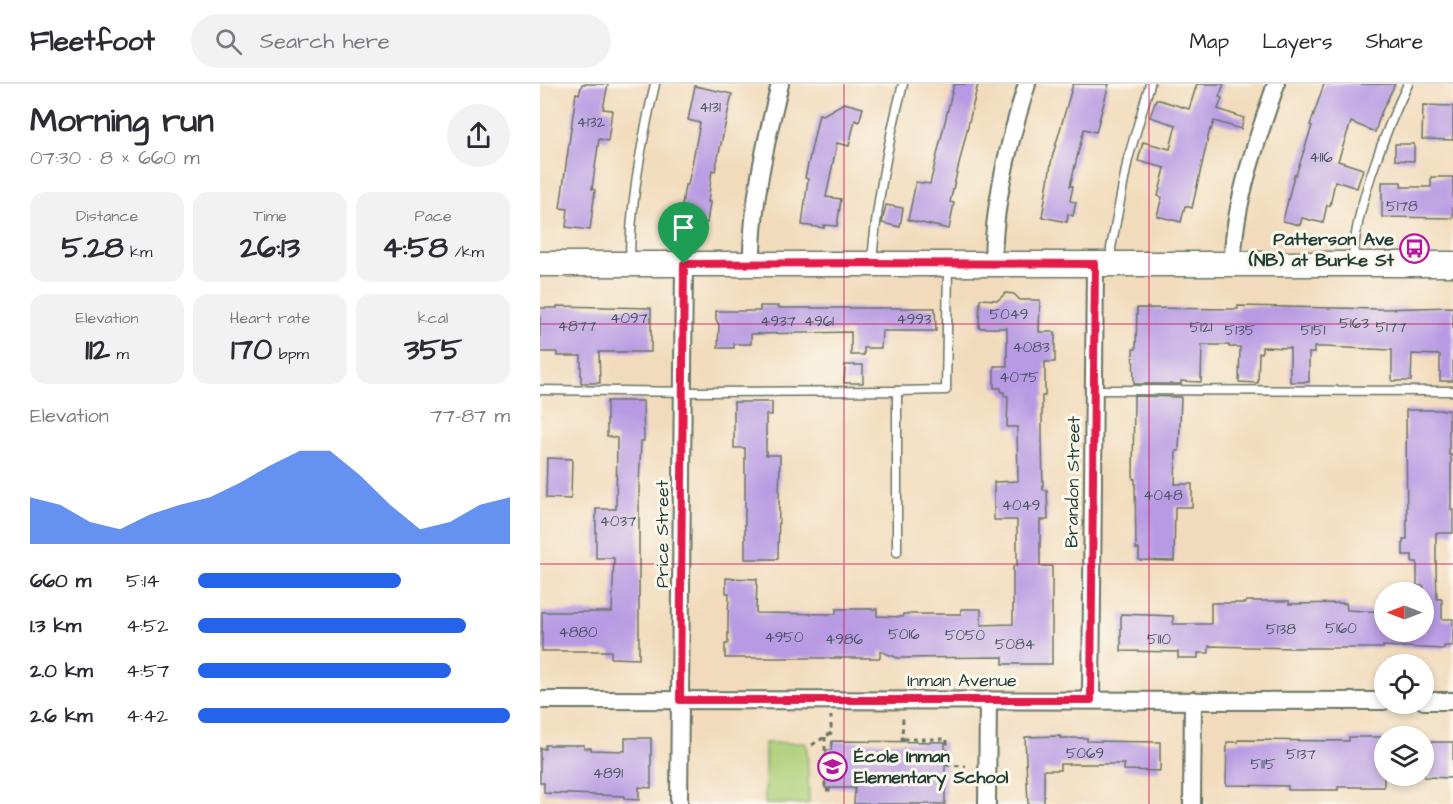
<!DOCTYPE html>
<html lang="en">
<head>
<meta charset="utf-8">
<style>
  body { margin:0; font-family:"Architects Daughter",sans-serif; background:#f2f2f3; color:#2b2b33; height:100vh; display:flex; flex-direction:column; font-size:22px; white-space:nowrap }
  * { box-sizing:border-box; margin:0 }
  p { font-size:20px; color:#7c7c81 }
  .icon { flex:none; width:33px; height:33px; fill:none; stroke:currentColor; stroke-width:2; stroke-linecap:round; stroke-linejoin:round }
  .map { position:relative; flex:1; overflow:hidden }
  .drawer { display:flex; flex-direction:column; background:#fff; width:540px }
  .drawer>* { flex:none }
  .needle { width:39px; rotate:270deg }
  .fabs { position:absolute; left:834px; top:498px; display:grid; gap:12px }
  .fabs a { display:grid; place-items:center; width:60px; height:60px; border-radius:50%; background:#fff; box-shadow:0 3px 9px #0003; font-size:30px }
  .pin { position:absolute; display:grid; place-items:center; width:51px; height:51px; color:#fff; margin:-62px -26px; border-radius:50% 50% 50% 0; rotate:-45deg; box-shadow:0 0 6px #0007 }
  .pin .icon { rotate:45deg }
  .round { display:grid; place-items:center; flex:none; width:63px; height:63px; border-radius:32px; background:#f2f2f3 }
  .head { display:flex; align-items:center; justify-content:space-between; height:102px; padding:0 30px }
  h1 { font-size:33px; font-weight:700; line-height:45px }
  .metrics { display:grid; grid-template-columns:repeat(3,1fr); gap:9px; height:102px; padding:6px 30px }
  .metrics div { display:grid; align-content:center; border-radius:15px; background:#f2f2f3; text-align:center }
  .metrics b { font-size:30px; font-weight:700 }
  .metrics small { font-size:16px; font-weight:400 }
  .metrics p { font-size:16px }
  .chart { height:168px; padding:12px 30px }
  .chart p { display:flex; justify-content:space-between }
  .chart svg { width:100%; height:108px; margin-top:6px; fill:#2563eb; opacity:.7 }
  ul { padding:0 30px; list-style:none; font-size:20px }
  li { display:grid; grid-template-columns:96px 72px 1fr; align-items:center; height:45px }
  li i { height:15px; border-radius:8px; background:#2563eb }
  header { display:flex; align-items:center; gap:36px; box-sizing:border-box; height:84px; padding:0 30px; background:#fff; border-bottom:2px solid #e1e1e2 }
  header strong { font-size:28px }
  nav { display:flex; gap:33px; margin-inline-start:auto; font-size:21px }
  .search { width:420px; height:54px; background:#f2f2f3; display:flex; align-items:center; gap:15px; box-sizing:border-box; padding:0 21px; border-radius:33px; color:#7c7c81; font-size:22px }
  main { display:flex; flex:1; min-height:0 }
  .map>svg:first-child { display:block }
</style>
</head>
<body>
<header>
<strong>Fleetfoot</strong>
<div class="search"><svg class="icon" aria-label="search" viewBox="0 0 24 24"><circle cx="10" cy="10" r="6"/><path d="M15 15l6 6"/></svg>Search here</div>
<nav><a>Map</a><a>Layers</a><a>Share</a></nav>
</header>
<main>
<section class="drawer">
<div class="head"><div><h1>Morning run</h1><p>07:30 · 8 × 660 m</p></div><a class="round"><svg class="icon" aria-label="share" viewBox="0 0 24 24"><path d="M12 15V3M7 8l5-5 5 5M5 13v7h14v-7"/></svg></a></div>
<div class="metrics">
<div><p>Distance</p><b>5.28<small> km</small></b></div>
<div><p>Time</p><b>26:13</b></div>
<div><p>Pace</p><b>4:58<small> /km</small></b></div>
</div>
<div class="metrics">
<div><p>Elevation</p><b>112<small> m</small></b></div>
<div><p>Heart rate</p><b>170<small> bpm</small></b></div>
<div><p>kcal</p><b>355</b></div>
</div>
<div class="chart"><p><span>Elevation</span>77–87 m</p>
<svg viewBox="0 0 160 44" preserveAspectRatio="none"><path d="M0 44V25L10 28L20 35L30 38L40 32L50 28L60 25L70 19L80 12L90 6L100 6L110 16L120 28L130 38L140 35L150 28L160 25V44z"/></svg>
</div>
<ul>
<li><b>660 m</b>5:14<i style="width:65%"></i></li>
<li><b>1.3 km</b>4:52<i style="width:86%"></i></li>
<li><b>2.0 km</b>4:57<i style="width:81%"></i></li>
<li><b>2.6 km</b>4:42<i style="width:100%"></i></li>
</ul>
</section>
<div class="map">
<svg width="913" height="720" viewBox="0 0 913 720">
  <rect width="100%" height="100%" fill="#fbf7ec"/>
  <filter id="ink" filterUnits="userSpaceOnUse"><feTurbulence type="fractalNoise" baseFrequency=".0167" numOctaves="2"/><feDisplacementMap in="SourceGraphic" scale="12" xChannelSelector="R" yChannelSelector="G"/><feConvolveMatrix kernelMatrix="1 2 1 2 8 2 1 2 1" color-interpolation-filters="sRGB"/></filter>
  <filter id="wash" filterUnits="userSpaceOnUse"><feTurbulence type="fractalNoise" baseFrequency=".008" numOctaves="4" result="noise"/><feDisplacementMap in="SourceGraphic" scale="24" xChannelSelector="R" yChannelSelector="G"/><feGaussianBlur stdDeviation="1.35" result="paint"/><feColorMatrix in="noise" values="0 0 0 0 0 0 0 0 0 0 0 0 0 0 0 0 0 1.4 0 .05"/><feComposite in="paint" operator="in"/></filter>
  <g filter="url(#wash)">
    <rect width="100%" height="100%" fill="#f2dbbc"/>
    <!-- green -->
    <path fill="#adcf78" stroke="#668656" stroke-width="1.5" d="M225,659H265L267,663L269,718L266,720H225Z"/>
    <g id="blocks">
      <!-- building -->
      <g fill="#b79ae3">
        <path d="M42,0H68L63,25L72,26L68,57L59,55L52,105L55,106L50,146L26,143L28,125L20,124L36,9L39,10Z"/>
        <path d="M414,0H438L410,118L414,119L409,145L368,136L376,98L390,100Z"/>
        <path d="M533,0H569L556,48L544,45L530,102H533L530,117L536,118L533,132L528,130L527,138L502,133L512,74Z"/>
        <path d="M657,0H684L679,13L682,14L678,25L704,34L701,45L674,37L671,46L670,45L652,124L645,122L641,138L617,132L622,113L618,112L625,84L598,77L603,58L630,65L636,41L610,33L616,15L649,25Z"/>
        <path d="M784,0H855L841,29L835,48L811,38L798,77L823,85L817,104L795,97L790,122L787,121L783,139L762,134L760,141L743,137L754,91H756L772,42L770,41Z"/>
        <path d="M155,2L192,10L175,87L172,86L168,118H170L167,139L140,135L145,101H148L160,39L148,36Z"/>
        <path d="M304,19L323,24L319,38L315,36L309,62L297,59L286,113L301,115L297,142L284,141V144L262,141L268,95L265,94L279,30L283,31Z"/>
        <path d="M883,21L913,22V56L882,55Z"/>
        <path d="M855,60H874V77L855,76Z"/>
        <path d="M891,93H913V134L842,133V98H861V103H891Z"/>
        <path d="M346,121L363,124L360,143L342,139Z"/>
        <path d="M466,209L474,210L480,216H500L499,248H515V278H505V312H502V354L503,406H507L508,436H500V482H512V580H463V573L358,574L340,567V574H185V560H188V534L189,509H186V494L217,495L216,529L296,530V525H337V532L363,533V530H421V525H441V541L473,540V482H477V436H454V398L478,397L477,343H467L468,312H464V308H461V304H454V282H467V244H439L440,215L458,216Z"/>
        <path d="M17,222L111,224V268H59L60,299H41V272H17V268H0V224H17Z"/>
        <path d="M220,222H239V224H395L396,247H342L341,264H324V271H311V248L211,250V260H194V264H178L179,241L176,235V227H220Z"/>
        <path d="M698,222L841,225L913,223V297H900V271L872,270L871,297H852V266L784,263H774V269H769V298H750V264L722,263V269H719L718,299L699,298L700,263H689V261H662L661,298L641,297V300H594L593,265H596L597,224L698,225Z"/>
        <path d="M305,281H323V299H304Z"/>
        <path d="M594,312L641,313L639,367H636L635,400H652V423H635L634,477L599,476V465H596L595,395H593Z"/>
        <path d="M67,317H103L104,357H101L99,402V575L71,574V567H2V528H72L74,474H56V425H76L77,354L67,352Z"/>
        <path d="M194,318H232V331H226V371H240L238,475H205V364H194Z"/>
        <path d="M866,326H909V371H911V426H913V449H896V484L897,515H902V535H913V562H904V565L843,562V564H754L669,562V569H658V574H638V568L581,567V530L633,532V540H671V519H706V517H749V520L806,519L807,526L844,528V548H884V502H877V478H872V471H863V455H867Z"/>
        <path d="M7,374L32,375L31,415L6,414Z"/>
        <path d="M520,652V654H547V657L620,658V687L584,686V680H520V686H504V720H488L485,653Z"/>
        <path d="M809,653H844V703H798V706H748V702L686,701L687,658H698V656L809,657Z"/>
        <path d="M85,654H111V704L99,703V716L84,715V712L4,709V699H0V664L5,665V661H44V664H51V666L85,667Z"/>
        <path d="M292,657L405,658V720H314L315,704H285L286,666H291Z"/>
        <path d="M884,658H913V694L884,693Z"/>
      </g>
    </g>
  </g>
  <g filter="url(#ink)">
    <use href="#blocks" fill-opacity="0" stroke="#697464" stroke-width="1.5"/>
    <g fill="none" stroke-linecap="round" stroke-linejoin="round">
      <defs>
        <g id="lane">
          <path d="M90,177C90,121 102,55 115,0"/>
          <path d="M332,177C337,117 348,58 363,0"/>
          <path d="M571,178V164L588,75L610,0"/>
          <path d="M813,179C814,127 845,47 868,0"/>
          <path d="M0,306L157,308L357,307V468"/>
          <path d="M553,306L913,307"/>
          <path d="M357,307L406,306L408,182"/>
        </g>
        <g id="street">
          <path d="M212,180C211,123 226,56 240,0"/>
          <path d="M453,180C453,120 469,57 487,0"/>
          <path d="M693,180C692,123 718,54 736,0"/>
          <path d="M0,616L844,617"/>
          <path d="M551,616L555,180"/>
          <path d="M884,617H913"/>
          <path d="M139,720L144,180"/>
          <path d="M447,720L448,616"/>
          <path d="M652,720L653,616"/>
        </g>
        <path id="secondary" d="M0,180H913"/>
      </defs>
      <!-- lane casing -->
      <use href="#lane" stroke="#697464" stroke-width="11"/>
      <!-- street casing -->
      <use href="#street" stroke="#697464" stroke-width="20"/>
      <!-- secondary casing -->
      <use href="#secondary" stroke="#697464" stroke-width="27"/>
      <!-- path -->
      <g stroke="#697464" stroke-width="3" stroke-dasharray="4.5 4.5" stroke-linecap="butt">
        <path d="M285,653V706H295"/>
        <path d="M363,655H407V681"/>
        <path d="M362,657L363,632"/>
        <path d="M272,661L291,649V632"/>
        <path d="M406,681L426,682"/>
      </g>
      <!-- lane -->
      <use href="#lane" stroke="#fff" stroke-width="8"/>
      <!-- street -->
      <use href="#street" stroke="#fff" stroke-width="16"/>
      <!-- secondary -->
      <use href="#secondary" stroke="#fff" stroke-width="24"/>
    </g>
  </g>
  <g fill="none" stroke-linecap="round" stroke-linejoin="round" filter="url(#ink)">
    <defs>
      <path id="route" d="M332,179L555,180L551,616H140L144,180Z"/>
    </defs>
    <!-- route casing -->
    <use href="#route" stroke="#fff" stroke-width="12"/>
    <!-- route -->
    <use href="#route" stroke="#e11d48" stroke-width="8"/>
  </g>
  <!-- grid -->
  <path fill="none" stroke="#c2185b" stroke-width="1.5" stroke-opacity="0.55" d="M304,0V720M609,0V720M0,240H913M0,480H913"/>
  <!-- icons -->
  <defs>
    <symbol id="bus-ring" viewBox="-11 -11 22 22"><circle r="9.5" fill="#fbf7ec" stroke="#b5179e" stroke-width="1.5"/><path d="M-5-6H5V4H4V6H2V4H-2V6H-4V4H-5ZM-3.5-4V0h7V-4ZM-3.5 1.2v1.5H-2V1.2ZM2 1.2v1.5H3.5V1.2Z" fill="#b5179e"/></symbol>
    <symbol id="school-ring" viewBox="-11 -11 22 22"><circle r="9.5" fill="#fbf7ec" stroke="#b5179e" stroke-width="1.5"/><path d="M0-5L7-2L0 1L-7-2ZM-4 1L0 2.5L4 1V4Q0 6-4 4Z" fill="#b5179e"/></symbol>
  </defs>
  <g fill-rule="evenodd">
    <use href="#bus-ring" x="858" y="148" width="33" height="33"/>
    <use href="#school-ring" x="276" y="666" width="33" height="33"/>
  </g>
  <g text-anchor="middle" dominant-baseline="central" stroke-width="6" stroke-linejoin="round" paint-order="stroke">
    <!-- number labels -->
    <g font-size="15" fill="#455460">
      <text x="170" y="23">4131</text>
      <text x="51" y="38">4132</text>
      <text x="781" y="73">4116</text>
      <text x="862" y="122">5178</text>
      <text x="469" y="230">5049</text>
      <text x="89" y="234">4097</text>
      <text x="374" y="235">4993</text>
      <text x="238" y="237">4937</text>
      <text x="279" y="237">4961</text>
      <text x="814" y="239">5163</text>
      <text x="37" y="242">4877</text>
      <text x="661" y="243">5121</text>
      <text x="851" y="243">5177</text>
      <text x="700" y="246">5135</text>
      <text x="773" y="246">5151</text>
      <text x="491" y="263">4083</text>
      <text x="479" y="293">4075</text>
      <text x="623" y="411">4048</text>
      <text x="481" y="421">4049</text>
      <text x="78" y="437">4037</text>
      <text x="801" y="544">5160</text>
      <text x="741" y="545">5138</text>
      <text x="38" y="548">4880</text>
      <text x="364" y="550">5016</text>
      <text x="425" y="551">5050</text>
      <text x="244" y="553">4950</text>
      <text x="304" y="555">4986</text>
      <text x="619" y="555">5110</text>
      <text x="475" y="560">5084</text>
      <text x="545" y="669">5069</text>
      <text x="761" y="670">5137</text>
      <text x="723" y="680">5115</text>
      <text x="68" y="689">4891</text>
    </g>
    <!-- poi labels -->
    <g font-size="18" font-weight="bold" fill="#1f3d34" stroke="#fbf7ec" text-anchor="end">
      <text x="854" y="155">Patterson Ave<tspan x="854" dy="21">(NB) at Burke St</tspan></text>
      <text x="314" y="672" text-anchor="start">École Inman<tspan x="314" dy="21">Elementary School</tspan></text>
    </g>
    <!-- street labels -->
    <g font-size="18" fill="#1f3d34" stroke="#fbf7ec">
      <text transform="translate(533 398) rotate(-89)">Brandon Street</text>
      <text transform="translate(122 450) rotate(-90)">Price Street</text>
      <text x="422" y="596">Inman Avenue</text>
    </g>
  </g>
</svg>
<div class="fabs">
<a><svg class="needle" viewBox="-14 -14 28 28"><path d="M0-13l5 13h-10z" fill="#e53935"/><path d="M0 13l5-13h-10z" fill="#7c7c81"/></svg></a>
<a><svg class="icon" aria-label="locate" viewBox="0 0 24 24"><circle cx="12" cy="12" r="6"/><path d="M12 2v4M12 18v4M2 12h4M18 12h4"/></svg></a>
<a><svg class="icon" aria-label="layers" viewBox="0 0 24 24"><path d="M12 4l9 5-9 5-9-5zM3 14l9 5 9-5"/></svg></a>
</div>
<div class="pin" style="left:144px;top:180px;background:#1e9e55"><svg class="icon" aria-label="arrive" viewBox="0 0 24 24"><path d="M6 21V4h12l-3 4 3 4H6"/></svg></div>
</div>
</main>
</body>
</html>
